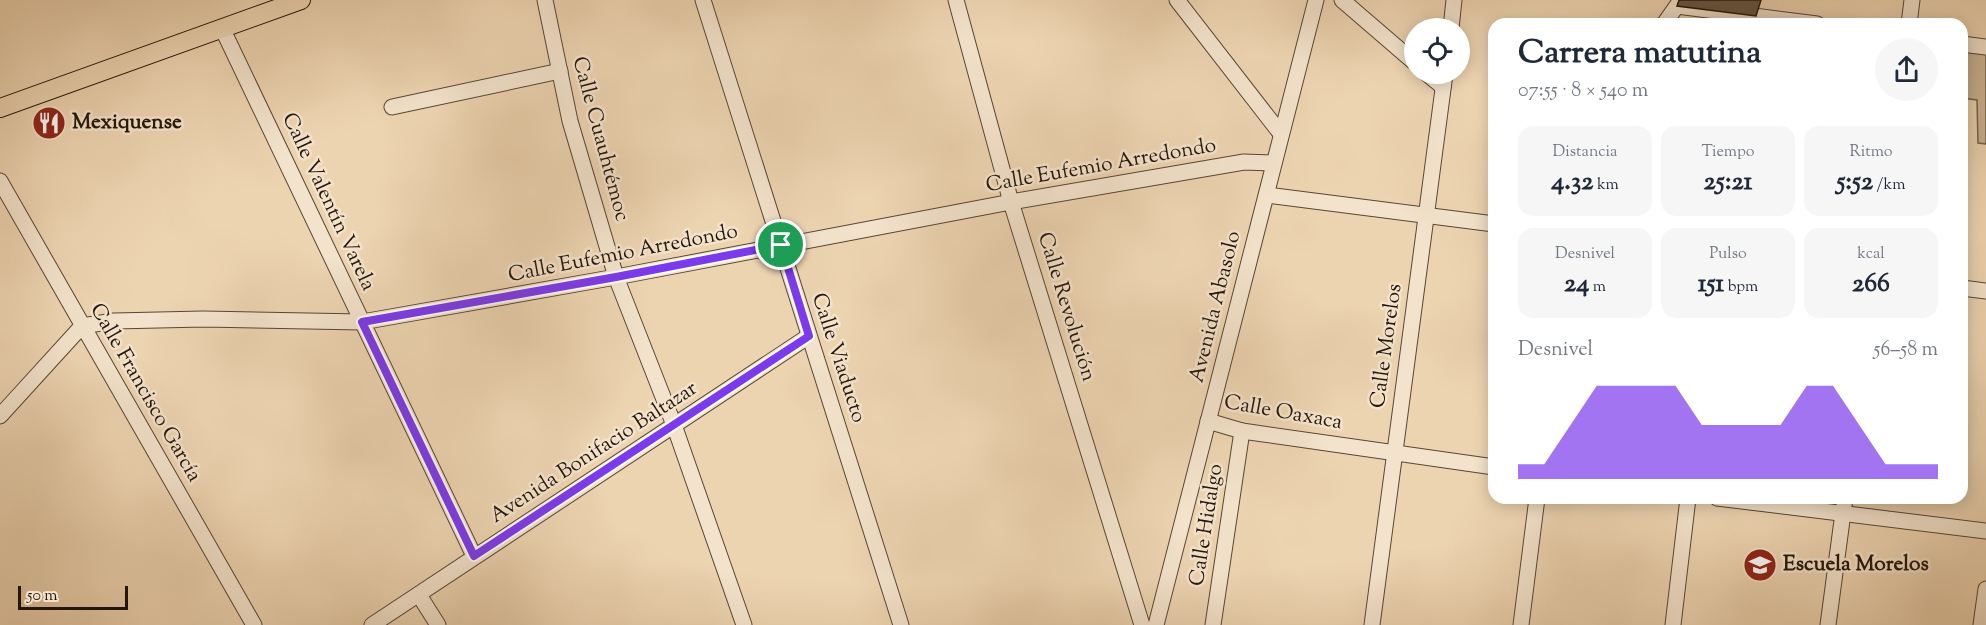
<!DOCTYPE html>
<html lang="es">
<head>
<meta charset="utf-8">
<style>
  body { margin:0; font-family:"Sorts Mill Goudy",serif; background:#f6f6f7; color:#1f2937; height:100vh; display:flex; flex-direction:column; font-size:22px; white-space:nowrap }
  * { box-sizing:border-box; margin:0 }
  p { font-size:20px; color:#747a83 }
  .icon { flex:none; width:33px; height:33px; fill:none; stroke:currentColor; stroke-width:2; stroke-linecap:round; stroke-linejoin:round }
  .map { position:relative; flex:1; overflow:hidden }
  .details { position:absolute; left:1488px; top:18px; width:480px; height:486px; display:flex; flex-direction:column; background:#fff; border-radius:18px; box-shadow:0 3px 15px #0003 }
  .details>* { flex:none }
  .fabs { position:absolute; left:1404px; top:18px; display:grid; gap:12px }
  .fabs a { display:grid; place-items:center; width:66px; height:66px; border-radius:50%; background:#fff; box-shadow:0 3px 15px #0003; font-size:30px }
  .scale { position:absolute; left:18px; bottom:15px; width:110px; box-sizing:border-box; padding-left:6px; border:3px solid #25160a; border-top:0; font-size:16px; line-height:21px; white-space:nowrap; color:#25160a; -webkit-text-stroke:4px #f3e3cc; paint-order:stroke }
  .pin { position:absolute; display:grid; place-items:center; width:51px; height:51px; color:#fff; margin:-26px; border:3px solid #fff; border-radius:50%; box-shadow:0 2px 6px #0007 }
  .round { display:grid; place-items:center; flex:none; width:63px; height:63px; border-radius:32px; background:#f6f6f7 }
  .head { display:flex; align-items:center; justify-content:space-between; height:102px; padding:0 30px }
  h1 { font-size:33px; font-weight:700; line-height:45px }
  .figures { display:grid; grid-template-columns:repeat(3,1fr); gap:9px; height:102px; padding:6px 30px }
  .figures div { display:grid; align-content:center; border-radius:15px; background:#f6f6f7; text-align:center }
  .figures b { font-size:26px; font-weight:700 }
  .figures small { font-size:16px; font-weight:400 }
  .figures p { font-size:16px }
  .chart { height:168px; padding:12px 30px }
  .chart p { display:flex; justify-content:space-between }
  .chart svg { width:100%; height:108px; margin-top:6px; fill:#7c3aed; opacity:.7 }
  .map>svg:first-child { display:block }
</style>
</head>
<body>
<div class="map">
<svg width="1986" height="625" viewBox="0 0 1986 625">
  <rect width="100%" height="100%" fill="#edd4b1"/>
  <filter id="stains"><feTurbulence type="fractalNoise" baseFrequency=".00333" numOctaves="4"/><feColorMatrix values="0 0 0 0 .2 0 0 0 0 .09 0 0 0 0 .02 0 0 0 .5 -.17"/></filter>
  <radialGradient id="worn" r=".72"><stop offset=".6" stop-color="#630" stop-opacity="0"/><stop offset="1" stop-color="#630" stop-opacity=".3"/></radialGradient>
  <!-- green -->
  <g fill="#cbb495" stroke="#786550" stroke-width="1.5">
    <path d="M1962,45L1986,48V144L1978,143L1977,100L1962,98Z"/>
    <path d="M1740,498H1844L1843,511Z"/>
  </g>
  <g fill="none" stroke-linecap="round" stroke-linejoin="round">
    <defs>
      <g id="minor">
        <path d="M545,0L570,121L616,277L674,425L744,625"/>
        <path d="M703,0L901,625"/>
        <path d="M956,0L1011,202L1142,625"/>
        <path d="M1177,0L1281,134"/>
        <path d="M1342,0L1414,62"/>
        <path d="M1677,6L1817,24"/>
        <path d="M1664,24L1681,0"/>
        <path d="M1909,24L1912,0"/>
        <path d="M222,28L474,556"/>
        <path d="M1451,28L1454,0"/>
        <path d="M1962,44L1986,47"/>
        <path d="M1427,74L1443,87"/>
        <path d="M392,107L560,71"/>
        <path d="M0,181L254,625"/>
        <path d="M1267,195L1494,224"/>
        <path d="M1962,288L1986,291"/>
        <path d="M0,416L82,326L114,321L203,319L362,322L616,277L1011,202L1244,162L1274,163"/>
        <path d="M1208,421L1242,431L1494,467"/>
        <path d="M1717,498L1986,531"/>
        <path d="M419,595L438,625"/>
        <path d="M372,625L809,336"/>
        <path d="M1156,625L1316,0"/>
        <path d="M1213,625L1242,431"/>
        <path d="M1372,625L1445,74"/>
        <path d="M1521,625L1537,498"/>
        <path d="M1673,625L1688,498"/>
        <path d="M1828,625L1845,498"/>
        <path d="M1981,625L1986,589"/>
      </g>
      <path id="major" d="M0,108L301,0"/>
    </defs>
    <!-- minor casing -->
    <use href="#minor" stroke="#574634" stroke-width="17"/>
    <!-- major casing -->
    <use href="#major" stroke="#25160a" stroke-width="20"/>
    <!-- minor -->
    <use href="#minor" stroke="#f3e3cc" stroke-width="15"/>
    <!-- major -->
    <use href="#major" stroke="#edd4b1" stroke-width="18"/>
  </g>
  <!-- shaded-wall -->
  <path fill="#635544" stroke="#25160a" stroke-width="1.5" d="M1679,0H1761L1756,16L1677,6Z"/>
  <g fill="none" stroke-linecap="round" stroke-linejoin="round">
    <defs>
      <path id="route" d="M781,245L809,336L474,556L362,322L616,277Z"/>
    </defs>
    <!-- route casing -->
    <use href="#route" stroke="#fff" stroke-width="12"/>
    <!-- route -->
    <use href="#route" stroke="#7c3aed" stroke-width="8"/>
  </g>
  <!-- icons -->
  <defs>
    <symbol id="restaurant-disc" viewBox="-11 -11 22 22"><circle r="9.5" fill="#8f2418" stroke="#f3e3cc"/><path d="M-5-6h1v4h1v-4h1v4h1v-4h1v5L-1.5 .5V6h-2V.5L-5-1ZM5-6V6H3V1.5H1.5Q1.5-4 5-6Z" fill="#fff"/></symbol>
    <symbol id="university-disc" viewBox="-11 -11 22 22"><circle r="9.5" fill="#8f2418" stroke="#f3e3cc"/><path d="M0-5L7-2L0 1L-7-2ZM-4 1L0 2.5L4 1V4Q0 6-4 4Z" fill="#fff"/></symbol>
  </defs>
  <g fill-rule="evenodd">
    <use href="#restaurant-disc" x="30" y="104" width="38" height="38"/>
    <use href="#university-disc" x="1741" y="546" width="38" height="38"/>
  </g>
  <g text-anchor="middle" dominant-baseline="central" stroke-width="5" stroke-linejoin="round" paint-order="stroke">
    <!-- poi labels -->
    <g font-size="21" font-weight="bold" fill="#25160a" stroke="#f3e3cc" text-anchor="start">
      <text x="72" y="123">Mexiquense</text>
      <text x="1783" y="565">Escuela Morelos</text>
    </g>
    <!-- street labels -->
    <g font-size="21" fill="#25160a" stroke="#f3e3cc">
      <text transform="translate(600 139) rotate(75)">Calle Cuauhtémoc</text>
      <text transform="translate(1101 166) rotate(-10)">Calle Eufemio Arredondo</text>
      <text transform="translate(328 202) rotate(65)">Calle Valentín Varela</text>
      <text transform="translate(623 254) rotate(-11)">Calle Eufemio Arredondo</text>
      <text transform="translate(1066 307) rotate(73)">Calle Revolución</text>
      <text transform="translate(1216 307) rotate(-76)">Avenida Abasolo</text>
      <text transform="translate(1387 346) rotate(-82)">Calle Morelos</text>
      <text transform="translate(838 358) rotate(72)">Calle Viaducto</text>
      <text transform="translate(145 393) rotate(60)">Calle Francisco García</text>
      <text transform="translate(1283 413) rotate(10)">Calle Oaxaca</text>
      <text transform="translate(594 453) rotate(-33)">Avenida Bonifacio Baltazar</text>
      <text transform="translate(1207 525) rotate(-81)">Calle Hidalgo</text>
    </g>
  </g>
  <rect width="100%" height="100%" filter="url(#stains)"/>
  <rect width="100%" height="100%" fill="url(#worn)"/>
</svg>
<div class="fabs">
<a><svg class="icon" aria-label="locate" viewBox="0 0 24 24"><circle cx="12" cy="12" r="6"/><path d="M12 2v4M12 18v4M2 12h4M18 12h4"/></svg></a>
</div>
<div class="scale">50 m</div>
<div class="pin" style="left:781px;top:245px;background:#1e9e55"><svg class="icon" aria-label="arrive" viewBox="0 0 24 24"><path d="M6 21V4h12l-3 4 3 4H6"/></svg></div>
<section class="details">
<div class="head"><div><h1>Carrera matutina</h1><p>07:55 · 8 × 540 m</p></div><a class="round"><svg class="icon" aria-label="share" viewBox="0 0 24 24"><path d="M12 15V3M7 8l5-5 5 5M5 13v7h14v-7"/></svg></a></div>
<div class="figures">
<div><p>Distancia</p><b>4.32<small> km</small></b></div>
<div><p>Tiempo</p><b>25:21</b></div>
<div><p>Ritmo</p><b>5:52<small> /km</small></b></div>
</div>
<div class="figures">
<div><p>Desnivel</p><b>24<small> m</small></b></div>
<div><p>Pulso</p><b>151<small> bpm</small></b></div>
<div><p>kcal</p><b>266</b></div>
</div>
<div class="chart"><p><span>Desnivel</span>56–58 m</p>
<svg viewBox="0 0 160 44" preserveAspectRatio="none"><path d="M0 44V38L10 38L20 22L30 6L40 6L50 6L60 6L70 22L80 22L90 22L100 22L110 6L120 6L130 22L140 38L150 38L160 38V44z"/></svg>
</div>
</section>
</div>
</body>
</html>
